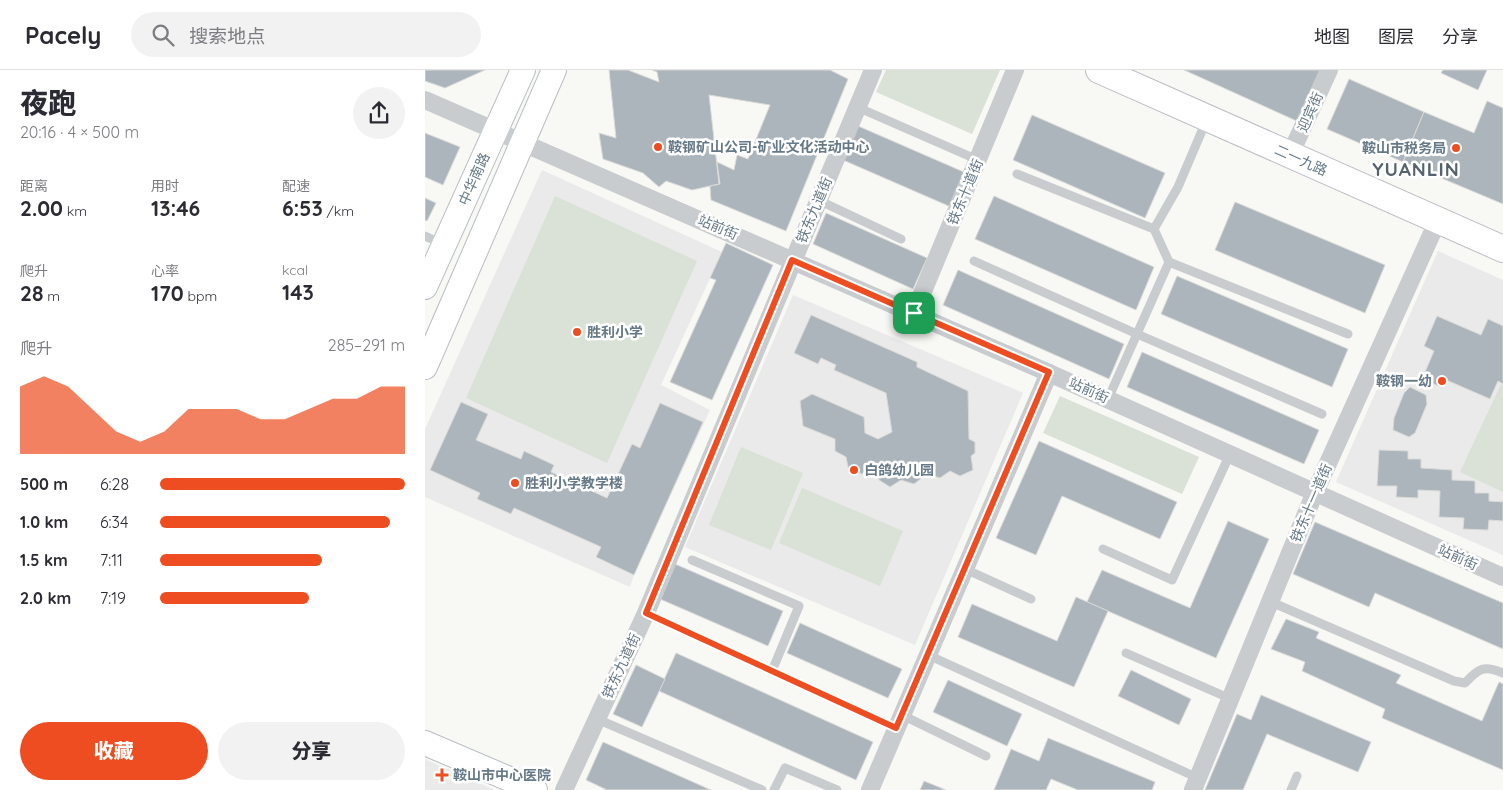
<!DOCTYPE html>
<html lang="zh">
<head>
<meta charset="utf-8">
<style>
  body { margin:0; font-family:Quicksand,"Noto Sans SC",sans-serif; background:#f2f2f3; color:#2b2b33; height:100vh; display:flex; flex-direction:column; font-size:19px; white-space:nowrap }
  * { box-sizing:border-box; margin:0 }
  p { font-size:16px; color:#7c7c81 }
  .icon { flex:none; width:28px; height:28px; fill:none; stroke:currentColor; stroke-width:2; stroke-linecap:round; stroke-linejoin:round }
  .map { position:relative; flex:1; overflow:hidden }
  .panel { display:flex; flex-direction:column; background:#fff; width:425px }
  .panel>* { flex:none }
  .pin { position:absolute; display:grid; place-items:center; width:42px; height:42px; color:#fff; margin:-21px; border-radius:10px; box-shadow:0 2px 8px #0006 }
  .round { display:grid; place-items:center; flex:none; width:52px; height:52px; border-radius:26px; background:#f2f2f3 }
  .headline { display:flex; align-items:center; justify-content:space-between; height:85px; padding:0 20px }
  h1 { font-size:28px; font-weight:800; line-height:38px }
  .figures { display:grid; grid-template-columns:repeat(3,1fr); gap:8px; height:85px; padding:5px 20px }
  .figures div { display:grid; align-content:center }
  .figures b { font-size:21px; font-weight:800 }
  .figures small { font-size:14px; font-weight:400 }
  .figures p { font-size:14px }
  .chart { height:140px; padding:10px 20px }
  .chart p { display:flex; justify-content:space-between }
  .chart svg { width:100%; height:90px; margin-top:5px; fill:#ed4d20; opacity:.7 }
  .action { display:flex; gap:10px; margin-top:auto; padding:10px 20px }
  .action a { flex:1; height:58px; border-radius:30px; background:#ed4d20; color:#fff; font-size:20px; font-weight:800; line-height:58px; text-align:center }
  .action a+a { background:#f2f2f3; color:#2b2b33 }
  ul { padding:0 20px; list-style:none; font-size:16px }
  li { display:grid; grid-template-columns:80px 60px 1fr; align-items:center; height:38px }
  li i { height:12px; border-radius:6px; background:#ed4d20 }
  header { display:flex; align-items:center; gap:30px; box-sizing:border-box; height:70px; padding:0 25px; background:#fff; border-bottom:1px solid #e1e1e2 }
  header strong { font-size:24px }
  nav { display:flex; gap:28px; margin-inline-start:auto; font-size:18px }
  .search { width:350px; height:45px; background:#f2f2f3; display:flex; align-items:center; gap:12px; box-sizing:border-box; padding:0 18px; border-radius:28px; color:#7c7c81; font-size:19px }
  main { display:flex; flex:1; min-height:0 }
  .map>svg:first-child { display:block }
</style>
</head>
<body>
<header>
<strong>Pacely</strong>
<div class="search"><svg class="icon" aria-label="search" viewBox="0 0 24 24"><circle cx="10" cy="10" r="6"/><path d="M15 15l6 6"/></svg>搜索地点</div>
<nav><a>地图</a><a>图层</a><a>分享</a></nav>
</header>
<main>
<section class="panel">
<div class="headline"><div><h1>夜跑</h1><p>20:16 · 4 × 500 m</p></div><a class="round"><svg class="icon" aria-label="share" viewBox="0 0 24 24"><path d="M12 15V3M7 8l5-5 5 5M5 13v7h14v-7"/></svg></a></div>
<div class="figures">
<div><p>距离</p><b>2.00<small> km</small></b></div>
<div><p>用时</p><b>13:46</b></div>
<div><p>配速</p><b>6:53<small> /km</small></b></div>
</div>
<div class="figures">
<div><p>爬升</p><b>28<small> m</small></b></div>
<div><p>心率</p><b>170<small> bpm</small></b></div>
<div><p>kcal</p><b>143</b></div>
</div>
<div class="chart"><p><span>爬升</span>285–291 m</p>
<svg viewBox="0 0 160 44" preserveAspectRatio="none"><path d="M0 44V11L10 6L20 11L30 22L40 33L50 38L60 33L70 22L80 22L90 22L100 27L110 27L120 22L130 17L140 17L150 11L160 11V44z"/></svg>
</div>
<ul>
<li><b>500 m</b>6:28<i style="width:100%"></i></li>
<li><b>1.0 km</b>6:34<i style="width:94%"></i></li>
<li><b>1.5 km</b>7:11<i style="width:66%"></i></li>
<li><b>2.0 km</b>7:19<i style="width:61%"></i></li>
</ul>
<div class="action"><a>收藏</a><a>分享</a></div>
</section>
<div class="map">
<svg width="1078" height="720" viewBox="0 0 1078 720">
  <rect width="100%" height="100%" fill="#f8f8f5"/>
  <!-- built -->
  <g fill="#e9eae9">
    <path d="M117,100L297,182L236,315L285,340L209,505L205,517L0,427V359Z"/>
    <path d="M1013,181L1078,210V485L911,412Z"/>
    <path d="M368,225L598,323L490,575L260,477Z"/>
    <path d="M0,689L70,720H0Z"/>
  </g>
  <!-- green -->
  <g fill="#dae1d6">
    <path d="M461,0H575L547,64L451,22Z"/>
    <path d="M130,126L272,191L182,393L41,328Z"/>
    <path d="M1076,314L1078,315V422L1035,402Z"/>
    <path d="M635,326L774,387L757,424L618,363Z"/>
    <path d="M316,377L378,403L346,480L284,455Z"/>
    <path d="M377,418L478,461L455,516L354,473Z"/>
  </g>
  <!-- building -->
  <g fill="#acb5bb" stroke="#dadad8">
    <path d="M0,0H60L20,18L0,11Z"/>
    <path d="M184,0H203L234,12L232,2L227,0H405L423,9L361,161L286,130L285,116L295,114L292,92L309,100L312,85L323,89L345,35L284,25L294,114L267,120L241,111L234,117L218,103L178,89L174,63L191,68Z"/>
    <path d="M759,0H896L874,52Z"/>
    <path d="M1018,0H1062L1053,20L1016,3Z"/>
    <path d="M924,9L999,42L978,92L902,59Z"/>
    <path d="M1062,31L1078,38V134L978,92L999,42L1049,63Z"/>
    <path d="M607,45L740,103L720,148L588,90Z"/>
    <path d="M433,56L541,103L526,137L418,90Z"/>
    <path d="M0,63L35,77L18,115L0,107Z"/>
    <path d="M569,126L729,197L711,240L550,169Z"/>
    <path d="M0,128L11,133L2,151L0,150Z"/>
    <path d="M810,132L960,195L940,243L790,180Z"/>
    <path d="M401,143L502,188L488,219L388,174Z"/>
    <path d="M301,173L348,195L287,330L245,312L291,210L285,208Z"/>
    <path d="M533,200L699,274L684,309L518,235Z"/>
    <path d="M752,206L923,279L907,317L736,244Z"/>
    <path d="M386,245L492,292V297L543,321L544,369L550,372V383L546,386L548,400L535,406L525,401L515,408L502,404L489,414L476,410L465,417L454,410L453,401L445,397L437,404L423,397L421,387L410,381V369L378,356L375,331L387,324L439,347L440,363L453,369L467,362L461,323L409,300L411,295L396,288L393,294L369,283Z"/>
    <path d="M1012,246L1056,265L1063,249L1078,256V314L1073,311L1065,329L1019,309L1016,317L997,309L1009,281L999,276Z"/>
    <path d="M717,282L894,360L879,394L702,317Z"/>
    <path d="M985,317L1001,325L1002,334L990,363L984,367L968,360L969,348L979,323Z"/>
    <path d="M36,332L63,344L51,370L96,389L99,381L129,395L126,402L182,428L207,374L215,378L235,333L278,352L209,505L171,487L176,477L89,438L86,444L52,429L55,423L5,400Z"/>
    <path d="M614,371L752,432L735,469L637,426L611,485L571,468Z"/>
    <path d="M954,380L983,381V389H996V398L1027,400V410L1050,411V423H1064V431L1078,432V451L1064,450L1063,460L1038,459L1039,448L1014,447L1015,421L993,420V428L971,427L972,416H952Z"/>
    <path d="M803,451L844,469L791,588L662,532L677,500L765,538Z"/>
    <path d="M890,452L1078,533V579L950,523L944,537L868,504Z"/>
    <path d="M250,494L358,541L343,576L235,529Z"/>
    <path d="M651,527L683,541L649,617L533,567L547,534L632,571Z"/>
    <path d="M861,549L894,562L891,568L976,605L971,613L1057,651L1074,612L1078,614V700L957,648L960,639L877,601L880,592L846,579Z"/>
    <path d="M375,553L477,599L463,628L362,583Z"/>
    <path d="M251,583L448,672L431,710L234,621Z"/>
    <path d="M211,595L240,609L217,657L188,644Z"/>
    <path d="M706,600L766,629L754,655L693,626Z"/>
    <path d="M523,610L597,644L582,676L508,642Z"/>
    <path d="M836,625L946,672L933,702L842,664L818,720H780L812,644L826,650Z"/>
    <path d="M623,668L730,712L727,720H653L626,709L621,720H569L586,679L614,691Z"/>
    <path d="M178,672L286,720H182L161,710Z"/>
    <path d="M499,711L521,720H495Z"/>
  </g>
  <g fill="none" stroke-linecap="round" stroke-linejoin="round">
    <defs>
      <g id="secondary">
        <path d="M0,217L98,0"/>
        <path d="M0,297L129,0"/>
        <path d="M0,673L110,720"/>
      </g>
      <path id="primary" d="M674,0L1078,179"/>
    </defs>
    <!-- secondary casing -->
    <use href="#secondary" stroke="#b8bec2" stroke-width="26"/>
    <!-- primary casing -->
    <use href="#primary" stroke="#b9bdc1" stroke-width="28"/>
    <!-- lane -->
    <g stroke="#c8cccf" stroke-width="9">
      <path d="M432,37L553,90"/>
      <path d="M592,104L729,159L744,192L923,264"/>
      <path d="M393,130L476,169"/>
      <path d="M729,159L753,117L782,49"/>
      <path d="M0,166L18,174"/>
      <path d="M549,191L712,264L897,344"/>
      <path d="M683,329L744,192"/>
      <path d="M678,479L747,510L805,384"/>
      <path d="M267,490L374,536L347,601"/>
      <path d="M540,499L606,529"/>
      <path d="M846,532L1029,611L1040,613C1054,598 1059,595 1078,603"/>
      <path d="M221,543L471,658"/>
      <path d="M701,583L806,629"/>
      <path d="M503,585L773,708"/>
      <path d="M477,645L561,686"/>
      <path d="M172,649L337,720"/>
      <path d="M349,720L360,698L412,720"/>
      <path d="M866,720L872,706"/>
    </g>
    <!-- street -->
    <g stroke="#c8cccf" stroke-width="18">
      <path d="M0,30L624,303L1078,507"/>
      <path d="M865,85L904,0"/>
      <path d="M489,243L590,0"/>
      <path d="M139,720L221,543L448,0"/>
      <path d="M445,720L624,303"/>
      <path d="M768,720L890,422L1013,150"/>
    </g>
    <!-- secondary -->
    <use href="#secondary" stroke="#fff" stroke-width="24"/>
    <!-- primary -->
    <use href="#primary" stroke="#fff" stroke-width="26"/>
  </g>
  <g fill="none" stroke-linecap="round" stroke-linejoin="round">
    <defs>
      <path id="route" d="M367,190L624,302L471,658L221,543Z"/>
    </defs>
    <!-- route casing -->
    <use href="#route" stroke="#fff" stroke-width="10"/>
    <!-- route -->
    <use href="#route" stroke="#ed4d20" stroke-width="6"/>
  </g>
  <!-- markers -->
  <g fill="#ed4d20" stroke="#fff" stroke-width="2">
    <circle cx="233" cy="77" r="5"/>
    <circle cx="1031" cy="78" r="5"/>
    <circle cx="152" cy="262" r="5"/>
    <circle cx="1017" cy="311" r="5"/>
    <circle cx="429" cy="400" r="5"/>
    <circle cx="90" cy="413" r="5"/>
    <path d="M14.5 697.5h5v5h5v5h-5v5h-5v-5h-5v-5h5z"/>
  </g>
  <g text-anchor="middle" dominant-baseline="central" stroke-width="5" stroke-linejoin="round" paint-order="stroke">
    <!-- street labels -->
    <g font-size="14" fill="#667988" stroke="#fff">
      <text transform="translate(885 42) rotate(-66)">迎宾街</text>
      <text transform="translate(876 90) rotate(24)">二一九路</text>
      <text transform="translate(49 109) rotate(-66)">中华南路</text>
      <text transform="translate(540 122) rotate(-67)">铁东十道街</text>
      <text transform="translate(389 140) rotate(-67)">铁东九道街</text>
      <text transform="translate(293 157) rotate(23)">站前街</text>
      <text transform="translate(664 320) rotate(24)">站前街</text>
      <text transform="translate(886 433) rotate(-67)">铁东十一道街</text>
      <text transform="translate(1033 487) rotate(24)">站前街</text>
      <text transform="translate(196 596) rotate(-65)">铁东九道街</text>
    </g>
    <!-- poi labels -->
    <g font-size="14" font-weight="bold" fill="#667988" stroke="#fff" text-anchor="start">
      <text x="243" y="77">鞍钢矿山公司-矿业文化活动中心</text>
      <text x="1021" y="78" text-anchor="end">鞍山市税务局</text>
      <text x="162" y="262">胜利小学</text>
      <text x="1007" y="311" text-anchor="end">鞍钢一幼</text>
      <text x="439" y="400">白鸽幼儿园</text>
      <text x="100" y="413">胜利小学教学楼</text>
      <text x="28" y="705">鞍山市中心医院</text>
    </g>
    <!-- district labels -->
    <g font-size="19" font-weight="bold" letter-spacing="1" fill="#54626d" stroke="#fff">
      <text x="991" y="99">YUANLIN</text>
    </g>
  </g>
</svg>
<div class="pin" style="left:489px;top:243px;background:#1e9e55"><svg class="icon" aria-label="arrive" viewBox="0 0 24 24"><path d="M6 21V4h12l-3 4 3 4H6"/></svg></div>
</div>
</main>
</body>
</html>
